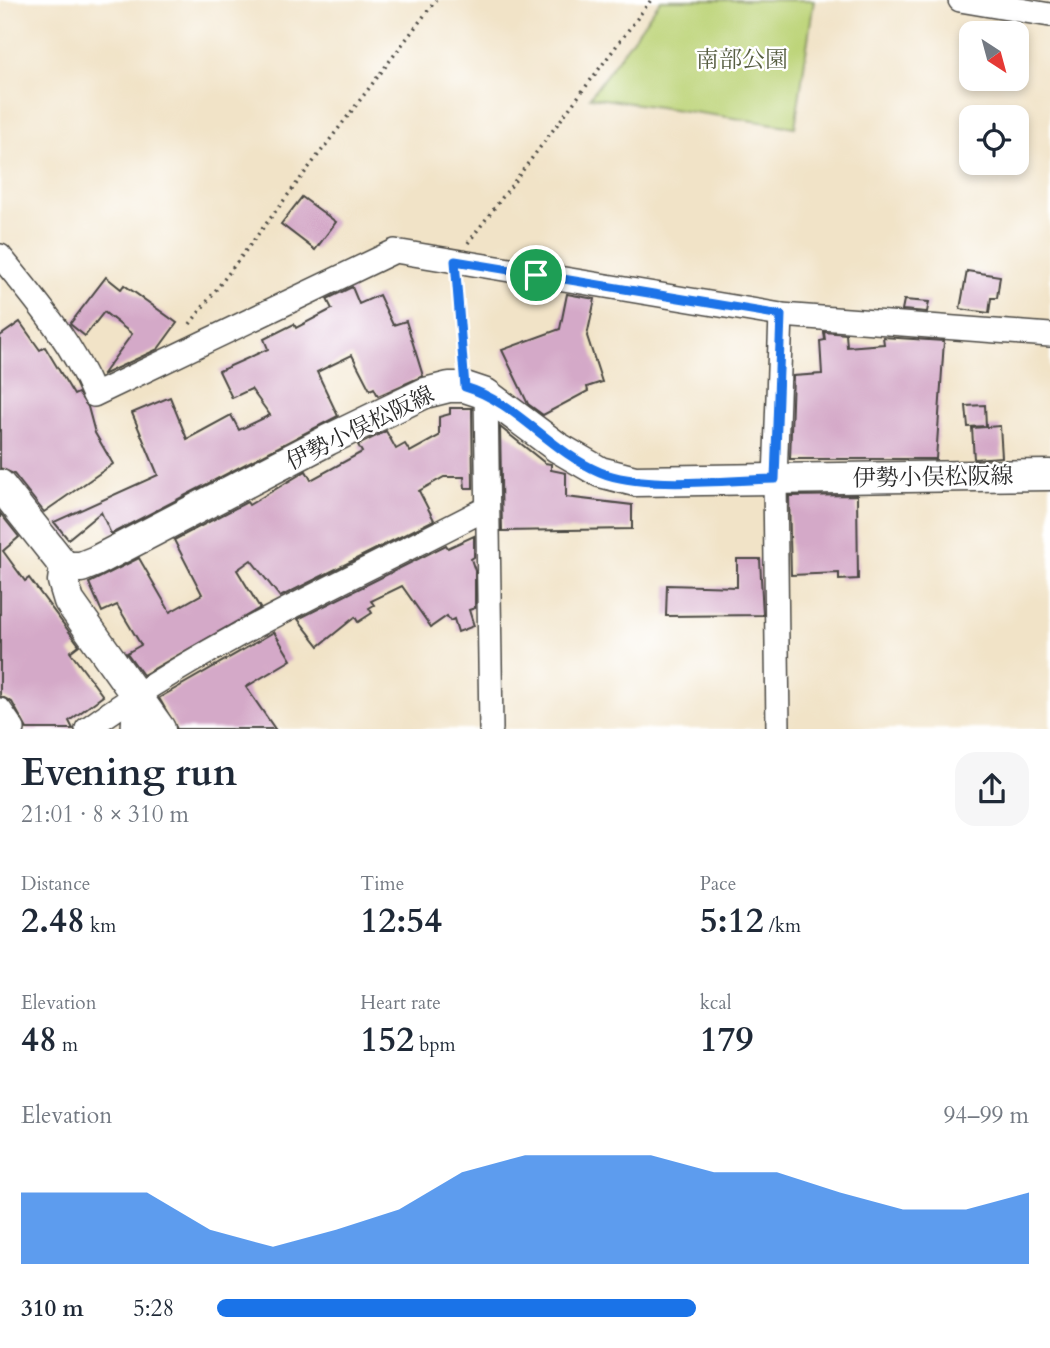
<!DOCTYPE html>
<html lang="en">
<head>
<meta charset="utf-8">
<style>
  body { margin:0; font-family:Cardo,"Noto Serif JP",serif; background:#f6f6f7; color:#1f2937; height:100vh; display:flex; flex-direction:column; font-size:26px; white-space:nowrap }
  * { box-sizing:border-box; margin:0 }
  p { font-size:23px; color:#747a83 }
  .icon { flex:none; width:38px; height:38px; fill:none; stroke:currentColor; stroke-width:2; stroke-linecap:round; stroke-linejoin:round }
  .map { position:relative; height:729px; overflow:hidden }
  .details { display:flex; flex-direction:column; background:#fff; flex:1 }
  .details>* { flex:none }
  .needle { width:46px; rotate:144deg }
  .tools { position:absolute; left:959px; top:21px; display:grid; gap:14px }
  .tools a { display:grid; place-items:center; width:70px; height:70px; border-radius:14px; background:#fff; box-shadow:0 4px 10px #0003; font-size:35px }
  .pin { position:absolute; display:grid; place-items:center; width:60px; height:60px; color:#fff; margin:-30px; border:4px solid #fff; border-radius:50%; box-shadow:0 2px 7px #0007 }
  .round { display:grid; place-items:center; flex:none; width:74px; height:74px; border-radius:21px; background:#f6f6f7 }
  .summary { display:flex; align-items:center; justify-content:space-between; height:119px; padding:0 21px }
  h1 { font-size:38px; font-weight:800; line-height:52px }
  .figures { display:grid; grid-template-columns:repeat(3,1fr); gap:10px; height:119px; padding:7px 21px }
  .figures div { display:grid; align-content:center }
  .figures b { font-size:35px; font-weight:800 }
  .figures small { font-size:19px; font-weight:400 }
  .figures p { font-size:19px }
  .chart { height:196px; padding:14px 21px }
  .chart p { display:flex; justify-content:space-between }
  .chart svg { width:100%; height:126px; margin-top:7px; fill:#1a73e8; opacity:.7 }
  ul { padding:0 21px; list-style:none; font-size:23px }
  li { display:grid; grid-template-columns:112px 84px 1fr; align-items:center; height:52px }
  li i { height:18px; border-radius:9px; background:#1a73e8 }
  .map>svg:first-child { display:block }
</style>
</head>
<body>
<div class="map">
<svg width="1050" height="729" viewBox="0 0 1050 729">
  <rect width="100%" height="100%" fill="#fff"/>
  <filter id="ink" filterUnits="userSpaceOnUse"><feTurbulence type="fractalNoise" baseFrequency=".0143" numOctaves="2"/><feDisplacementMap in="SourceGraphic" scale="14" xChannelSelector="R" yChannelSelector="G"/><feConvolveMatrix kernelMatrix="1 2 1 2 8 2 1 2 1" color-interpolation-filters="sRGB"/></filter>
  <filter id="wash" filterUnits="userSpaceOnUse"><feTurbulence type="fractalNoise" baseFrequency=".00686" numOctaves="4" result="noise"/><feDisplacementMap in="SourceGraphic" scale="28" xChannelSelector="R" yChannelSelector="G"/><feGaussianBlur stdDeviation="1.57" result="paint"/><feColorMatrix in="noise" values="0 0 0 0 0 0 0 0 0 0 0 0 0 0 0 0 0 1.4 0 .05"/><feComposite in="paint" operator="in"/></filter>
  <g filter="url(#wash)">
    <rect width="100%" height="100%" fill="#f1e3c7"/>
    <!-- green -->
    <path fill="#bdd479" stroke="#748052" stroke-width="2" d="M661,0H814L795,127L590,97Z"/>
    <g id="blocks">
      <!-- building -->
      <g fill="#d4a9c8">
        <path d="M302,197L336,222L315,250L281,224Z"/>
        <path d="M967,271L1000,276L997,298H991L989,313L960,309Z"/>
        <path d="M106,277L121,289L124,285L177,323L158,349L102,375L132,334L104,312L85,336L70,324Z"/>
        <path d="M352,287L359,304L379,295L393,325L406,321L423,376L378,396L374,388L370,390L352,355L317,372L338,416L111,534L101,512L68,539L54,522L158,475L132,413L170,397L187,439L231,415L239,430L270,415L251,389L232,398L219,371L268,349L264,339L294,324L296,328L332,309L327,299Z"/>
        <path d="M567,294L595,299L587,336L602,382L587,387L588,391L543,415L528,404L502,350L560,329Z"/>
        <path d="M904,300L929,302L927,312L902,310Z"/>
        <path d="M20,322L40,350L45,347L74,395L78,393L88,407L95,433L113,464L44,512L14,474L0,468V336Z"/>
        <path d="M824,332L846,334L847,347L884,344L883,337L944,341L936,459H790L793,376L822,374L820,341L825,340Z"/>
        <path d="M985,405L986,426L968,427L966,406Z"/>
        <path d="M450,408H472L473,488H465L464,477H444L419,491L434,520L280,597L251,560L237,570L260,608L143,675L127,653L141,645L117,605L102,612L89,583L139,558L170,612L202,594L174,540L247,502L249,505L306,471L311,480L362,452L358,445L386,431L396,449L405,444L410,452L439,436V417L450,414Z"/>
        <path d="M1000,426L1002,457L974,459L972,428Z"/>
        <path d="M500,427L545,463L551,464V470L566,473V497L632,505V529L502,531Z"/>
        <path d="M857,495L858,579L839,580V573L791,575L789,496Z"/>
        <path d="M0,513L19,537L3,551L25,581L29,578L79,645L70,652L103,696L69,721L73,729H27L12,702L0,696Z"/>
        <path d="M474,536V557L471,559L475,571V608L469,610L474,626L458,632L454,619L450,621L447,616L431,627L402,586L371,601L374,605L369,608L372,613L358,622L355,617L319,646L298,619L446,545L448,548Z"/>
        <path d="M737,559H760L763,615L666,616L667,585L737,587Z"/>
        <path d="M274,632L291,660L246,687L275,729H177L159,698Z"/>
      </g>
    </g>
  </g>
  <g filter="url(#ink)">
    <use href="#blocks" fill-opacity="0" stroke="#494742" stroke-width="2"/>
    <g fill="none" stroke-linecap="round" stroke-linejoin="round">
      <defs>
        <g id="minor">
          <path d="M960,0L1050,15"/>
          <path d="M0,256C35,299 72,342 94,395L395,251L781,315L1050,335"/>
          <path d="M486,394L491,729"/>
          <path d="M0,710L13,729"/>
          <path d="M87,729C211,639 352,579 487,508"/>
          <path d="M133,729L135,694"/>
          <path d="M778,729L775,479L781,315"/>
        </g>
        <g id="major">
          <path d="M0,485L65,567"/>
          <path d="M65,567H81L96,561L328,440L425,393L449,387H465L486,394L557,447L600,472L635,481L1050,475"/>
          <path d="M65,567L63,581L69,601L160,729"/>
        </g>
      </defs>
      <!-- minor casing -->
      <use href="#minor" stroke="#494742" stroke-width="26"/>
      <!-- major casing -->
      <use href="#major" stroke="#494742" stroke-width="33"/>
      <!-- path -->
      <g stroke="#494742" stroke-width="3.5" stroke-dasharray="2 5" stroke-linecap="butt">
        <path d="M468,243L651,0"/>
        <path d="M456,281L463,364"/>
        <path d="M190,324L436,0"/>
      </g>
      <!-- minor -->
      <use href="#minor" stroke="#fff" stroke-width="23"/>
      <!-- major -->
      <use href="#major" stroke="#fff" stroke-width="30"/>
    </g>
  </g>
  <g fill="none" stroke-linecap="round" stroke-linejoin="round" filter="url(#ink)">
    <defs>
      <path id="route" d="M455,261L781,315L775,479C728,480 642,490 600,472C550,451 516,402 465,387Z"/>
    </defs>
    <!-- route casing -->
    <use href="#route" stroke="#fff" stroke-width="14"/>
    <!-- route -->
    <use href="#route" stroke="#1a73e8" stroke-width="9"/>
  </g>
  <g text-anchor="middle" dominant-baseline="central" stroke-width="5" stroke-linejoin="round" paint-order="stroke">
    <!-- park labels -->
    <g font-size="23" fill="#575e42" stroke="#fff">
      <text x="742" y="59">南部公園</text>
    </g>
    <!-- street labels -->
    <g font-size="23" fill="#2b2b2b" stroke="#fff">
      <text transform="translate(360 428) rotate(-26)">伊勢小俣松阪線</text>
      <text transform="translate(933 477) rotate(-1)">伊勢小俣松阪線</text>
    </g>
  </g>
</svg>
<div class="tools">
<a><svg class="needle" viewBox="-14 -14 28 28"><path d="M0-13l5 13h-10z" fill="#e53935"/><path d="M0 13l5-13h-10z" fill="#747a83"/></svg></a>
<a><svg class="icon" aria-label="locate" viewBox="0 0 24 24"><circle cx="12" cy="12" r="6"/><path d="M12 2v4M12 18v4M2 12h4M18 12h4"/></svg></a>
</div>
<div class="pin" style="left:536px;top:275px;background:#1e9e55"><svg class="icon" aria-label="arrive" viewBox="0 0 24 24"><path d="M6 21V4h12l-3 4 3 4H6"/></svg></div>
</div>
<section class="details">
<div class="summary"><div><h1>Evening run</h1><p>21:01 · 8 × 310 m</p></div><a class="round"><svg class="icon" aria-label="share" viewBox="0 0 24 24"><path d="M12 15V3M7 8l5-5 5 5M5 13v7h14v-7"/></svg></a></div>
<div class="figures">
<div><p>Distance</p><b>2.48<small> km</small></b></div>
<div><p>Time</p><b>12:54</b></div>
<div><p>Pace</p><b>5:12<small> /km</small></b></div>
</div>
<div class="figures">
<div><p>Elevation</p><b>48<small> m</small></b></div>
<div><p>Heart rate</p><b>152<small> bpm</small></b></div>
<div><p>kcal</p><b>179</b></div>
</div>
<div class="chart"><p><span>Elevation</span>94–99 m</p>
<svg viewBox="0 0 160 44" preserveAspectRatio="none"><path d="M0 44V19L10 19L20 19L30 32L40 38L50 32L60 25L70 12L80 6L90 6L100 6L110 12L120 12L130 19L140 25L150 25L160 19V44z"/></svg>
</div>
<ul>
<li><b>310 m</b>5:28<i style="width:59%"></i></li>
</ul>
</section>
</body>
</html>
